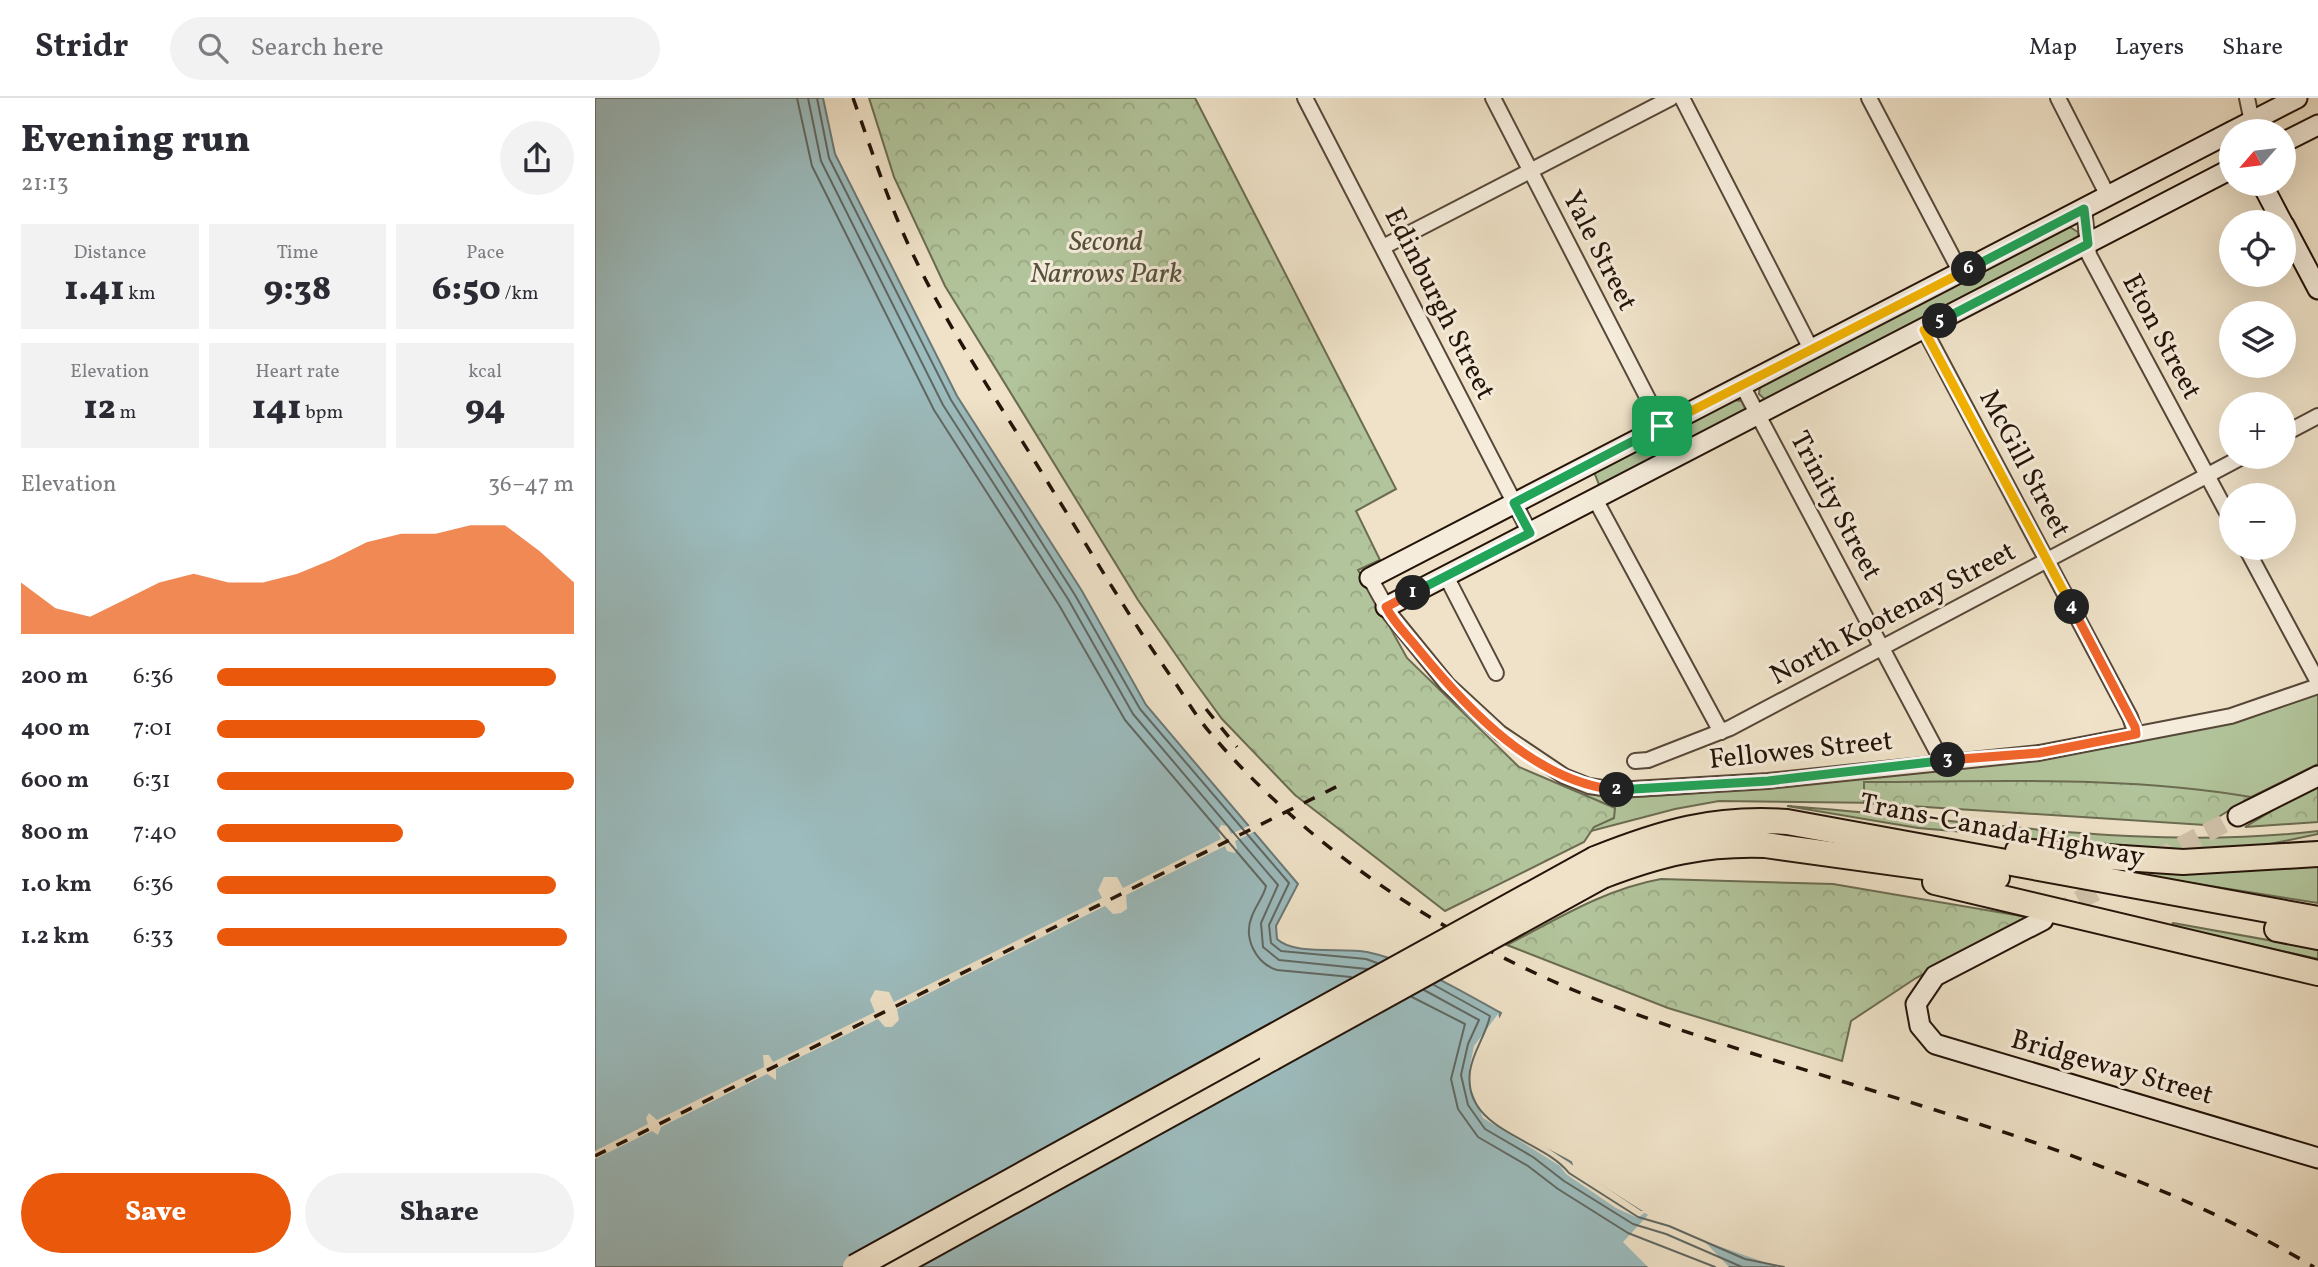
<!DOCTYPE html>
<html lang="en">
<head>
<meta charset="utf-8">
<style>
  body { margin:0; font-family:Vollkorn,serif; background:#f2f2f3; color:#2b2b33; height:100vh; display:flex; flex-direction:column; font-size:26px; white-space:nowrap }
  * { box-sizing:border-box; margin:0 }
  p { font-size:23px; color:#7c7c81 }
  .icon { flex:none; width:38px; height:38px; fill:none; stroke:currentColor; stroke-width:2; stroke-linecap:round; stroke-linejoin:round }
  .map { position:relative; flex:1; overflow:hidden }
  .drawer { display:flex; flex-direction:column; background:#fff; width:595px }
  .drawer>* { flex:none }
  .needle { width:46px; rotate:242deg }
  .fabs { position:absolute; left:1624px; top:21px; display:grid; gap:14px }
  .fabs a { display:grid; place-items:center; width:77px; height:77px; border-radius:50%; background:#fff; box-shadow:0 7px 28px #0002; font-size:35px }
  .pin { position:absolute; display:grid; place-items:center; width:60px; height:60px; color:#fff; margin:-30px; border-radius:14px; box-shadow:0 4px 10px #0006 }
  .km { position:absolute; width:35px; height:35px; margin:-18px; border-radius:50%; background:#222; color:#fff; font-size:19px; line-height:35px; text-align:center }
  .round { display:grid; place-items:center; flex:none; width:74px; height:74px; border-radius:37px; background:#f2f2f3 }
  .summary { display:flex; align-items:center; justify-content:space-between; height:119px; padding:0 21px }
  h1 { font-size:38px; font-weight:800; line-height:52px }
  .stats { display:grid; grid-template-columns:repeat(3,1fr); gap:10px; height:119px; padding:7px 21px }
  .stats div { display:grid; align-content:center; border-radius:0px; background:#f2f2f3; text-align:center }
  .stats b { font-size:35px; font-weight:800 }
  .stats small { font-size:19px; font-weight:400 }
  .stats p { font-size:19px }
  .chart { height:196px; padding:14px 21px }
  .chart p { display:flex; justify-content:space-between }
  .chart svg { width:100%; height:126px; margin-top:7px; fill:#ea580c; opacity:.7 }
  .action { display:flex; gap:14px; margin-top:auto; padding:14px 21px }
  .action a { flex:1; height:80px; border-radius:42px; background:#ea580c; color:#fff; font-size:28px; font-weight:800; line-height:80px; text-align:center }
  .action a+a { background:#f2f2f3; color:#2b2b33 }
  ul { padding:0 21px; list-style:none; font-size:23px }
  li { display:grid; grid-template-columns:112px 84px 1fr; align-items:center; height:52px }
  li i { height:18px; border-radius:9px; background:#ea580c }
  header { display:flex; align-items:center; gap:42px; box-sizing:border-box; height:98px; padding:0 35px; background:#fff; border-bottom:2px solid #e1e1e2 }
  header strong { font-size:33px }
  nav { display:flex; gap:38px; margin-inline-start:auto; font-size:24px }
  .search { width:490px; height:63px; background:#f2f2f3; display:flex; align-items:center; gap:18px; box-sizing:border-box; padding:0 24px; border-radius:38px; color:#7c7c81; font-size:26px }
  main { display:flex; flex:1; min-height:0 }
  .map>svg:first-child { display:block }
</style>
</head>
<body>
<header>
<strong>Stridr</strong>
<div class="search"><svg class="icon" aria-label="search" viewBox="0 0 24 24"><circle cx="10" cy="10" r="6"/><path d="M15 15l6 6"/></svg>Search here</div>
<nav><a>Map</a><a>Layers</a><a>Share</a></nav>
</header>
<main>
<section class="drawer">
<div class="summary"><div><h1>Evening run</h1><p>21:13</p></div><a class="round"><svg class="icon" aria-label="share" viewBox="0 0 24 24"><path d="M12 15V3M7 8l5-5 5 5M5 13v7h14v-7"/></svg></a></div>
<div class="stats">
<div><p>Distance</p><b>1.41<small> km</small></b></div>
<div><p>Time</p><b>9:38</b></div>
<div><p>Pace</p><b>6:50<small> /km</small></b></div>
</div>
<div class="stats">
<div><p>Elevation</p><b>12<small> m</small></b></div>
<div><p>Heart rate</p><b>141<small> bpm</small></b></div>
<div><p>kcal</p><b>94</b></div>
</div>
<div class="chart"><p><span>Elevation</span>36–47 m</p>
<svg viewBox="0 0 160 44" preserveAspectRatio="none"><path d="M0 44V26L10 35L20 38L30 32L40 26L50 23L60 26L70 26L80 23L90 18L100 12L110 9L120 9L130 6L140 6L150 15L160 26V44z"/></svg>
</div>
<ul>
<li><b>200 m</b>6:36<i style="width:95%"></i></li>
<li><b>400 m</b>7:01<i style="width:75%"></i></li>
<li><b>600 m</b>6:31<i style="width:100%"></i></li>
<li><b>800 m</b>7:40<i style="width:52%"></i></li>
<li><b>1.0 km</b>6:36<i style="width:95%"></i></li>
<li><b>1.2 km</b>6:33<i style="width:98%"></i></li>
</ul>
<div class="action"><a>Save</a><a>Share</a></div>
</section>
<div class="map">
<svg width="1723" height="1169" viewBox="0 0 1723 1169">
  <defs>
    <pattern id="forest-crowns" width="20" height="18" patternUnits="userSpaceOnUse" patternTransform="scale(1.75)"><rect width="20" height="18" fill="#b2c49b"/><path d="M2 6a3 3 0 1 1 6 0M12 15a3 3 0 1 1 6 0" fill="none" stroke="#99a884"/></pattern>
  </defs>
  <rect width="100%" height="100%" fill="#efe2c8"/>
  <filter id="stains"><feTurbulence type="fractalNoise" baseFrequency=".00286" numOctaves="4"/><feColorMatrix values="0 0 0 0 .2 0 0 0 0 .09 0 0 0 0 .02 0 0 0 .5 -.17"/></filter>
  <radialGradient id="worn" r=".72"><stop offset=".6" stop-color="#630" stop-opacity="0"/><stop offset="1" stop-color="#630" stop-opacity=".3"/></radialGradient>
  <!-- green -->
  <g fill="#b2c49b" stroke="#6b6c52" stroke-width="2">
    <path d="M1473,128L1483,134L1484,141L1172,303L1164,296L1165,288Z"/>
    <path d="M1137,302L1147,303L1151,313L1005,389L999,374Z"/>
    <path d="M1723,596V666L1636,709L1124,703L1080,711L996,733L991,695L1025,700L1091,696L1475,656L1642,624Z"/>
    <path d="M1192,708C1368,720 1547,754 1723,733V736L1656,750L1623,752L1457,748L1428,739L1323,730Z"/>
    <path d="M1723,765V805L1501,770Z"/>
    <path d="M1578,825L1723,851V861L1576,828Z"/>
  </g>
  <!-- forest -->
  <g fill="url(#forest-crowns)" stroke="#6b6c52" stroke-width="2">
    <path d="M274,0H600L801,391L761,413L785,462L763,472L812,560L924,669L1020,710L1019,720L999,729L989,744L850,813L700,697L627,621L597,580L543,502L350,188L299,79Z"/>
    <path d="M1269,684C1398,684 1528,677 1656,699L1610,727L1269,705Z"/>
    <path d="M1723,685V724L1650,729Z"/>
    <path d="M1066,781L1238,786L1432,819L1321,880L1256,923L1247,963L1073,910L912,847C962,821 1010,791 1066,781Z"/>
  </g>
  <!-- water -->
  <path fill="#9cbcbe" stroke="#6c7875" stroke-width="2" d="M0,0H228L240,56L362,298L487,493L551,607L703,786L681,828L682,841C699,858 749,849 772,854C817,863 866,893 906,915C897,933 883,955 882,976C880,1023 943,1045 976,1064L978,1070L1046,1113L1153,1154L1208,1169H0Z"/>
  <!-- pier -->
  <g fill="#efe2c8">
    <path d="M658,726L663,732L640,743L642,750L640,755L632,753L630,748L531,797L532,811L526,815L518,816L510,808L302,911L304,922L297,929H290L283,921L181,971V982L172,976L66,1029L63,1037L57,1033L0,1061V1053L53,1026L51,1020L54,1015L62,1022L169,969L168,957H174L178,964L280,914L275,902L280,892L294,894L299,904L507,800L503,792L509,779H522L528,790L626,741L623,733L626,727L632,728L636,736Z"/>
    <path d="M903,916L905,922L885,975L888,993L903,1017L1046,1113L1052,1111L1069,1116L1155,1153L1187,1158L1211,1169H1183L1109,1143L1134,1169H1053L1028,1144L1053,1117L1049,1115L1043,1120L1021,1110L971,1076L965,1068L888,1020L876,991L874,972L879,948Z"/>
  </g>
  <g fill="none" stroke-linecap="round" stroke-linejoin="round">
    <!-- shore -->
    <g stroke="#606863" stroke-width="2">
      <path d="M202,0L217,68L339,312L464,507L530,622L671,788C669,798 661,807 657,818C648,839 660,865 682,872L756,879"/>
      <path d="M213,0L226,63L348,307L473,501L538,616L683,787L666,825L668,849L684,862L772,871"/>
      <path d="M222,0L234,60L356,302L480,497L545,611L694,785L674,827L676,845L686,853L771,861L782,865"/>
      <path d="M839,887L895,918C891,937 878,953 875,973C867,1033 947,1040 974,1075L1043,1119L1074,1128L1150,1161L1189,1169"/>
      <path d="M829,892L884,922L873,946L866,977L873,1007L890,1031L938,1059L969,1083L1038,1126L1071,1136L1147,1169"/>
      <path d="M817,899L870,926L856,981L863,1011L883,1039L933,1068L963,1091L1033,1135L1120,1169"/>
    </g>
    <!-- secondary-tunnel -->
    <path stroke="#d1c3ab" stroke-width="19" stroke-dasharray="19 10" stroke-linecap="butt" d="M1458,816L1643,718"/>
    <defs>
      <g id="street">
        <path d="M710,0L935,435"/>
        <path d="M898,0L1067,328"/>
        <path d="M1087,0L1216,251"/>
        <path d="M1274,0L1366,175"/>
        <path d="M1463,0L1513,98"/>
        <path d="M1652,0L1657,24"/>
        <path d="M1489,111L1494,157L1636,422"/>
        <path d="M788,149L1076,0"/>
        <path d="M1329,231L1535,619L1541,636"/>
        <path d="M1147,287L1347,663"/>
        <path d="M1689,336L1723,318"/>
        <path d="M1000,401L1126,634"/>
        <path d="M1651,450L1723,584"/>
        <path d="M851,478L901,575"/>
        <path d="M775,480L795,516L852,586L905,635L969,678L994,688L1021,692L1173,683L1444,655L1636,618L1723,588"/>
        <path d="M1040,663L1053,662L1135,630L1647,359"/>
      </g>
      <g id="secondary">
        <path d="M1638,33L1702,0"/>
        <path d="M1689,44L1723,27"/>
        <path d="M1667,86L1687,124"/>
        <path d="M1689,127L1723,191"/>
        <path d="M775,480L1636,34"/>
        <path d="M791,509L1636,71"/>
        <path d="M1643,718L1723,678"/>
        <path d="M1448,822L1340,878L1321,906L1325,928L1340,946L1723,1060"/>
      </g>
      <g id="highway">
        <path d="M1423,753L1588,764L1723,756"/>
        <path d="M1000,761C1068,734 1119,719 1192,724L1723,821"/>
        <path d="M1007,778C1064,756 1109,745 1170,747L1402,779"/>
        <path d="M1340,784L1723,875"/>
        <path d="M1682,831L1723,839"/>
        <path d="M298,1169L677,960"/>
      </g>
    </defs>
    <!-- street casing -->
    <use href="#street" stroke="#574738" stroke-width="18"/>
    <!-- secondary casing -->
    <use href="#secondary" stroke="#241308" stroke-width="23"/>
    <!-- highway casing -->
    <use href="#highway" stroke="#241308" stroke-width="28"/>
    <!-- street -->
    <use href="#street" stroke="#f5ecdb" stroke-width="14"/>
    <!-- secondary -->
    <use href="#secondary" stroke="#f5ecdb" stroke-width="19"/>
    <!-- highway -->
    <use href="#highway" stroke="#efe2c8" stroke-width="24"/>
    <!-- rail -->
    <g stroke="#241308" stroke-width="3.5" stroke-dasharray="12 12" stroke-linecap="butt">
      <path d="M258,0C276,50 292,101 314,148C353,232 407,309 455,388C495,452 533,518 577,580C590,599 602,620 617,637C723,761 872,854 1024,910C1256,996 1505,1042 1719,1169"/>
      <path d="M611,611L642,649"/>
      <path d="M0,1058L747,686"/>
    </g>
    <defs>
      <g id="highway-bridge">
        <path d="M677,960L1007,778"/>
        <path d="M260,1169L1000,761"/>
      </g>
    </defs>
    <!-- highway-bridge casing -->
    <use href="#highway-bridge" stroke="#241308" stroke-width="28" stroke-linecap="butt"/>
    <!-- highway-bridge -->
    <use href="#highway-bridge" stroke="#efe2c8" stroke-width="24"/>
  </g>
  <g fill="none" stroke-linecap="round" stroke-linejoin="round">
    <defs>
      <path id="split-1" d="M818,495L935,435L919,405L1067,328"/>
      <path id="split-2" d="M818,495L791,509C799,525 813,538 824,552C873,612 940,684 1022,692"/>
      <path id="split-3" d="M1022,692L1173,683L1353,662"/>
      <path id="split-4" d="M1353,662L1444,655L1541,636L1540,629L1477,509"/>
      <path id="split-5" d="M1345,223L1329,232L1477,509"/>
      <path id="split-6" d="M1345,223L1493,146L1489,111L1374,171"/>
      <path id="split-7" d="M1067,328L1374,171"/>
    </defs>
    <!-- split-1 casing -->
    <use href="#split-1" stroke="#fff" stroke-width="14"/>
    <!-- split-2 casing -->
    <use href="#split-2" stroke="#fff" stroke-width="14"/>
    <!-- split-3 casing -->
    <use href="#split-3" stroke="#fff" stroke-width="14"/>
    <!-- split-4 casing -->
    <use href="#split-4" stroke="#fff" stroke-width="14"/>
    <!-- split-5 casing -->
    <use href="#split-5" stroke="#fff" stroke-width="14"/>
    <!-- split-6 casing -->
    <use href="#split-6" stroke="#fff" stroke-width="14"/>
    <!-- split-7 casing -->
    <use href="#split-7" stroke="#fff" stroke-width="14"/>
    <!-- split-1 -->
    <use href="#split-1" stroke="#22a559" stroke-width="9"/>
    <!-- split-2 -->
    <use href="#split-2" stroke="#f0652b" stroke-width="9"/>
    <!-- split-3 -->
    <use href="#split-3" stroke="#22a559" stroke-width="9"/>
    <!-- split-4 -->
    <use href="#split-4" stroke="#f0652b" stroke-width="9"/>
    <!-- split-5 -->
    <use href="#split-5" stroke="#f5b400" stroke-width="9"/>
    <!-- split-6 -->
    <use href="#split-6" stroke="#22a559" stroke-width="9"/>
    <!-- split-7 -->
    <use href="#split-7" stroke="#f5b400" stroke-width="9"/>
  </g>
  <g text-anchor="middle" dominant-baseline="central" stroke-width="6" stroke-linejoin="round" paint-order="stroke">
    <!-- park labels -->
    <g font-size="28" font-style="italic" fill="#56513b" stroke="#f5ecdb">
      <text x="511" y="144">Second<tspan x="511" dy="32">Narrows Park</tspan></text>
    </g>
    <!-- street labels -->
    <g font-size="28" fill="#241308" stroke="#f5ecdb">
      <text transform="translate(1004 153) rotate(63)">Yale Street</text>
      <text transform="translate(844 206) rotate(63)">Edinburgh Street</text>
      <text transform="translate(1566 239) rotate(62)">Eton Street</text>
      <text transform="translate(1429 366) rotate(62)">McGill Street</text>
      <text transform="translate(1240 408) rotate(62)">Trinity Street</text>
      <text transform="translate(1298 516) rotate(-28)">North Kootenay Street</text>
      <text transform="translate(1206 653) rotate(-6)">Fellowes Street</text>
      <text transform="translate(1407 733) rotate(11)">Trans-Canada Highway</text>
      <text transform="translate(1517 970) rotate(16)">Bridgeway Street</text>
    </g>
  </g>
  <rect width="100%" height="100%" filter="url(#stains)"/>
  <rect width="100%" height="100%" fill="url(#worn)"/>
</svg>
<div class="fabs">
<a><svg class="needle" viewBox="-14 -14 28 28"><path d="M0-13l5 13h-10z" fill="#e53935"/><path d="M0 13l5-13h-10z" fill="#7c7c81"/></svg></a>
<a><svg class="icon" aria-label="locate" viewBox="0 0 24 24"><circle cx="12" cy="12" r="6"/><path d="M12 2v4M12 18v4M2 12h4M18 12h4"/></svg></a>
<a><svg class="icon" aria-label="layers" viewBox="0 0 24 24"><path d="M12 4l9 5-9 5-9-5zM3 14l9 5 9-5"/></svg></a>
<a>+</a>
<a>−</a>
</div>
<div class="pin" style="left:1067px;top:328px;background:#1e9e55"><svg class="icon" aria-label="arrive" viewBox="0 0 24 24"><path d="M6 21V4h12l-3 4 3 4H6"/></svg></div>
<b class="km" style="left:818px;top:495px">1</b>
<b class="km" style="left:1022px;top:692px">2</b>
<b class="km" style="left:1353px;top:662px">3</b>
<b class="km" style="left:1477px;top:509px">4</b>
<b class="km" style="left:1345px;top:223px">5</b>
<b class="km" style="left:1374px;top:171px">6</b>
</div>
</main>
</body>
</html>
